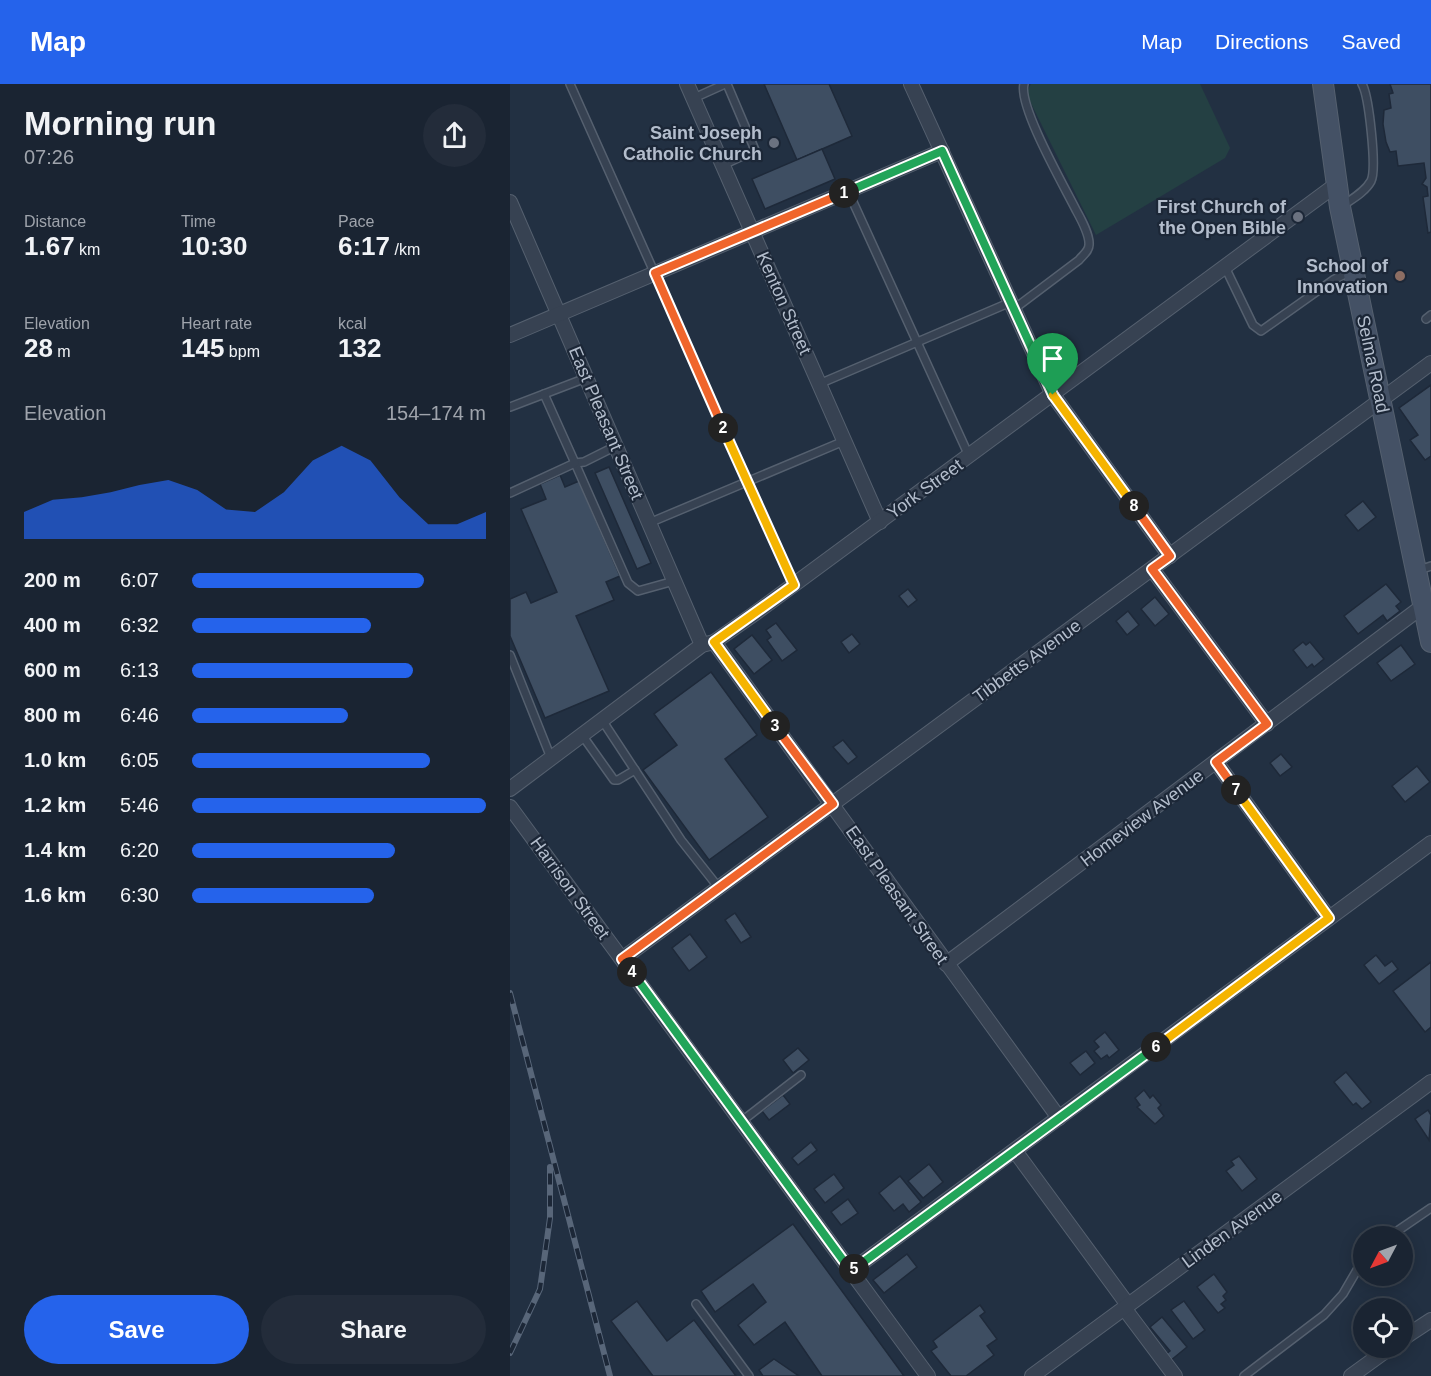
<!DOCTYPE html>
<html lang="en">
<head>
<meta charset="utf-8">
<style>
  body { margin:0; font-family:Arial,sans-serif; background:#232c3a; color:#f1f3f6; height:100vh; display:flex; flex-direction:column; font-size:22px; white-space:nowrap }
  * { box-sizing:border-box; margin:0 }
  p { font-size:20px; color:#9fa4ac }
  .icon { flex:none; width:33px; height:33px; fill:none; stroke:currentColor; stroke-width:2; stroke-linecap:round; stroke-linejoin:round }
  .map { position:relative; flex:1; overflow:hidden }
  .details { display:flex; flex-direction:column; background:#1a2432; width:510px }
  .details>* { flex:none }
  .needle { width:39px; rotate:229deg }
  .tools { position:absolute; left:843px; top:1142px; display:grid; gap:12px }
  .tools a { display:grid; place-items:center; width:60px; height:60px; border-radius:50%; background:#1a2432; box-shadow:0 3px 15px #0003,0 0 0 2px #38414d; font-size:30px }
  .pin { position:absolute; display:grid; place-items:center; width:51px; height:51px; color:#fff; margin:-62px -26px; border-radius:50% 50% 50% 0; rotate:-45deg; box-shadow:0 0 6px #0007 }
  .pin .icon { rotate:45deg }
  .km { position:absolute; width:30px; height:30px; margin:-15px; border-radius:50%; background:#222; color:#fff; font-size:16px; line-height:30px; text-align:center }
  .round { display:grid; place-items:center; flex:none; width:63px; height:63px; border-radius:32px; background:#232c3a }
  .summary { display:flex; align-items:center; justify-content:space-between; height:102px; padding:0 24px }
  h1 { font-size:33px; font-weight:700; line-height:45px }
  .metrics { display:grid; grid-template-columns:repeat(3,1fr); gap:9px; height:102px; padding:6px 24px }
  .metrics div { display:grid; align-content:center }
  .metrics b { font-size:26px; font-weight:700 }
  .metrics small { font-size:16px; font-weight:400 }
  .metrics p { font-size:16px }
  .chart { height:168px; padding:12px 24px }
  .chart p { display:flex; justify-content:space-between }
  .chart svg { width:100%; height:108px; margin-top:6px; fill:#2563eb; opacity:.7 }
  .button { display:flex; gap:12px; margin-top:auto; padding:12px 24px }
  .button a { flex:1; height:69px; border-radius:36px; background:#2563eb; color:#fff; font-size:24px; font-weight:700; line-height:69px; text-align:center }
  .button a+a { background:#232c3a; color:#f1f3f6 }
  ul { padding:0 24px; list-style:none; font-size:20px }
  li { display:grid; grid-template-columns:96px 72px 1fr; align-items:center; height:45px }
  li i { height:15px; border-radius:8px; background:#2563eb }
  header { display:flex; align-items:center; gap:36px; box-sizing:border-box; height:84px; padding:0 30px; background:#2563eb; color:#fff }
  header strong { font-size:28px }
  nav { display:flex; gap:33px; margin-inline-start:auto; font-size:21px }
  main { display:flex; flex:1; min-height:0 }
  .map>svg:first-child { display:block }
</style>
</head>
<body>
<header>
<strong>Map</strong>
<nav><a>Map</a><a>Directions</a><a>Saved</a></nav>
</header>
<main>
<section class="details">
<div class="summary"><div><h1>Morning run</h1><p>07:26</p></div><a class="round"><svg class="icon" aria-label="share" viewBox="0 0 24 24"><path d="M12 15V3M7 8l5-5 5 5M5 13v7h14v-7"/></svg></a></div>
<div class="metrics">
<div><p>Distance</p><b>1.67<small> km</small></b></div>
<div><p>Time</p><b>10:30</b></div>
<div><p>Pace</p><b>6:17<small> /km</small></b></div>
</div>
<div class="metrics">
<div><p>Elevation</p><b>28<small> m</small></b></div>
<div><p>Heart rate</p><b>145<small> bpm</small></b></div>
<div><p>kcal</p><b>132</b></div>
</div>
<div class="chart"><p><span>Elevation</span>154–174 m</p>
<svg viewBox="0 0 160 44" preserveAspectRatio="none"><path d="M0 44V33L10 28L20 27L30 25L40 22L50 20L60 24L70 32L80 33L90 25L100 12L110 6L120 12L130 27L140 38L150 38L160 33V44z"/></svg>
</div>
<ul>
<li><b>200 m</b>6:07<i style="width:79%"></i></li>
<li><b>400 m</b>6:32<i style="width:61%"></i></li>
<li><b>600 m</b>6:13<i style="width:75%"></i></li>
<li><b>800 m</b>6:46<i style="width:53%"></i></li>
<li><b>1.0 km</b>6:05<i style="width:81%"></i></li>
<li><b>1.2 km</b>5:46<i style="width:100%"></i></li>
<li><b>1.4 km</b>6:20<i style="width:69%"></i></li>
<li><b>1.6 km</b>6:30<i style="width:62%"></i></li>
</ul>
<div class="button"><a>Save</a><a>Share</a></div>
</section>
<div class="map">
<svg width="921" height="1292" viewBox="0 0 921 1292">
  <rect width="100%" height="100%" fill="#223042"/>
  <!-- green -->
  <path fill="#244043" d="M521,0H690L720,64L715,74L586,151L516,9Z"/>
  <!-- building -->
  <g fill="#3e4e62" stroke="#1e2939" stroke-width="1.5">
    <path d="M254,0H319L342,52L287,76Z"/>
    <path d="M880,0H921V148L918,149L913,113L918,112L917,103L912,100L916,94L914,79L888,82L886,67L880,68L876,58L873,40L874,26L881,24L879,10L883,9Z"/>
    <path d="M312,65L325,95L255,125L242,95Z"/>
    <path d="M921,301V372L915,376L900,356L908,351L889,324Z"/>
    <path d="M99,383L141,479L127,485L85,389Z"/>
    <path d="M50,391L55,403L69,397L110,492L96,498L104,516L66,532L99,607L35,634L0,552V515L16,508L21,519L47,508L11,425L36,415L30,400Z"/>
    <path d="M853,417L866,433L848,447L835,431Z"/>
    <path d="M876,500L891,518L886,522L890,527L877,537L873,531L848,550L834,532Z"/>
    <path d="M398,505L407,516L398,523L389,512Z"/>
    <path d="M645,513L659,530L645,542L631,525Z"/>
    <path d="M618,527L629,541L617,551L606,537Z"/>
    <path d="M266,539L287,566L272,577L257,556L261,553L256,546Z"/>
    <path d="M342,550L350,560L339,569L331,558Z"/>
    <path d="M242,551L262,576L244,590L224,565Z"/>
    <path d="M793,558L796,561L800,558L814,575L804,583L802,580L797,584L783,566Z"/>
    <path d="M891,561L905,580L881,597L867,579Z"/>
    <path d="M201,588L247,651L215,675L258,733L199,776L133,686L167,661L144,630Z"/>
    <path d="M333,656L347,673L338,680L323,663Z"/>
    <path d="M771,670L782,683L770,692L760,679Z"/>
    <path d="M907,682L920,698L895,718L882,702Z"/>
    <path d="M225,829L241,853L231,859L215,836Z"/>
    <path d="M180,850L197,873L179,887L162,864Z"/>
    <path d="M866,871L875,882L882,877L888,885L869,900L854,881Z"/>
    <path d="M921,878V943L915,948L883,907Z"/>
    <path d="M595,948L609,966L599,974L597,971L591,975L584,967L589,963L584,957Z"/>
    <path d="M288,964L299,976L283,989L273,976Z"/>
    <path d="M576,967L585,979L570,991L560,979Z"/>
    <path d="M836,988L861,1018L852,1025L846,1019L843,1021L824,998Z"/>
    <path d="M634,1006L640,1014L643,1011L651,1021L648,1024L654,1032L645,1040L627,1023L630,1021L625,1014Z"/>
    <path d="M273,1011L280,1020L259,1036L252,1027Z"/>
    <path d="M918,1026L921,1031L919,1056L905,1035Z"/>
    <path d="M301,1058L307,1066L288,1081L282,1074Z"/>
    <path d="M729,1072L747,1095L732,1107L716,1087L724,1081L721,1077Z"/>
    <path d="M419,1080L433,1098L413,1114L398,1097Z"/>
    <path d="M324,1090L334,1104L315,1119L304,1105Z"/>
    <path d="M390,1092L411,1118L399,1128L393,1120L384,1127L369,1109Z"/>
    <path d="M338,1115L348,1129L331,1141L321,1128Z"/>
    <path d="M283,1140L394,1292H312L275,1238L244,1261L228,1241L256,1218L243,1200L205,1228L191,1207Z"/>
    <path d="M397,1170L407,1183L374,1209L363,1196Z"/>
    <path d="M704,1190L717,1208L713,1212L716,1216L711,1220L715,1224L708,1229L687,1203Z"/>
    <path d="M127,1217L157,1257L184,1236L226,1292H143L101,1237Z"/>
    <path d="M674,1217L695,1246L683,1255L661,1226Z"/>
    <path d="M470,1221L475,1228L470,1232L487,1255L477,1262L484,1271L456,1292H441L421,1267L427,1263L423,1257Z"/>
    <path d="M652,1233L677,1263L660,1277L655,1271L660,1267L640,1243Z"/>
    <path d="M264,1275L289,1292H253L249,1286Z"/>
  </g>
  <g fill="none" stroke-linecap="round" stroke-linejoin="round">
    <defs>
      <g id="lane">
        <path d="M60,0L284,501"/>
        <path d="M184,14L215,0"/>
        <path d="M213,81L245,66L217,0"/>
        <path d="M338,107L459,372"/>
        <path d="M832,122C842,115 855,108 861,97C867,85 859,12 852,0"/>
        <path d="M715,183L743,241L751,247L823,196L841,187"/>
        <path d="M504,225L569,176C573,171 579,167 579,161C580,151 571,135 566,126C554,102 508,22 514,0"/>
        <path d="M916,235L921,231"/>
        <path d="M309,300L501,218"/>
        <path d="M0,323L76,294"/>
        <path d="M106,362L74,378L65,379L118,499L128,507L164,497"/>
        <path d="M0,409L65,379L34,310"/>
        <path d="M139,439L334,357"/>
        <path d="M909,486L921,482"/>
        <path d="M0,571L41,674"/>
        <path d="M92,636L171,756L209,804"/>
        <path d="M72,651L104,696H108L125,686"/>
        <path d="M232,1037L291,991"/>
        <path d="M880,1152L921,1124"/>
        <path d="M186,1220L239,1292"/>
        <path d="M734,1292L814,1231L833,1210L854,1174"/>
      </g>
      <g id="street">
        <path d="M177,0L370,438"/>
        <path d="M401,0L543,311L660,472"/>
        <path d="M0,118L192,561"/>
        <path d="M0,251L432,67"/>
        <path d="M642,485L757,640"/>
        <path d="M204,558L549,1034"/>
        <path d="M706,678L819,834"/>
        <path d="M0,705L192,561L204,558L244,530L827,100"/>
        <path d="M0,723L418,1292"/>
        <path d="M112,875L921,279"/>
        <path d="M436,880L913,522"/>
        <path d="M505,1067L618,1221"/>
        <path d="M341,1187L921,759"/>
        <path d="M614,1224L665,1292"/>
        <path d="M892,1255L921,1236"/>
        <path d="M522,1292L921,998"/>
        <path d="M841,1292L881,1263"/>
      </g>
      <path id="secondary" d="M813,0L830,123L921,558"/>
    </defs>
    <!-- lane casing -->
    <use href="#lane" stroke="#55606f" stroke-width="10"/>
    <!-- street casing -->
    <use href="#street" stroke="#55606f" stroke-width="16"/>
    <!-- secondary casing -->
    <use href="#secondary" stroke="#55606f" stroke-width="22"/>
    <!-- lane -->
    <use href="#lane" stroke="#374252" stroke-width="7"/>
    <!-- street -->
    <use href="#street" stroke="#374252" stroke-width="14"/>
    <!-- secondary -->
    <use href="#secondary" stroke="#445165" stroke-width="20"/>
    <defs>
      <g id="rail">
        <path d="M0,909L100,1292"/>
        <path d="M0,1269L30,1205L40,1134V1083"/>
      </g>
    </defs>
    <!-- rail casing -->
    <use href="#rail" stroke="#586679" stroke-width="6"/>
    <!-- rail -->
    <use href="#rail" stroke="#1c2737" stroke-width="4" stroke-dasharray="11" stroke-linecap="butt"/>
  </g>
  <g fill="none" stroke-linecap="round" stroke-linejoin="round">
    <defs>
      <path id="split-1" d="M334,109L432,67L543,311"/>
      <path id="split-2" d="M213,344L145,189L334,109"/>
      <path id="split-3" d="M213,344L284,501L204,558L265,642"/>
      <path id="split-4" d="M122,888L112,875L323,720L265,642"/>
      <path id="split-5" d="M122,888L341,1187L344,1185"/>
      <path id="split-6" d="M344,1185L646,963"/>
      <path id="split-7" d="M646,963L819,834L726,706"/>
      <path id="split-8" d="M624,422L660,472L642,485L757,640L706,678L726,706"/>
      <path id="split-9" d="M543,311L624,422"/>
    </defs>
    <!-- split-1 casing -->
    <use href="#split-1" stroke="#fff" stroke-width="12"/>
    <!-- split-2 casing -->
    <use href="#split-2" stroke="#fff" stroke-width="12"/>
    <!-- split-3 casing -->
    <use href="#split-3" stroke="#fff" stroke-width="12"/>
    <!-- split-4 casing -->
    <use href="#split-4" stroke="#fff" stroke-width="12"/>
    <!-- split-5 casing -->
    <use href="#split-5" stroke="#fff" stroke-width="12"/>
    <!-- split-6 casing -->
    <use href="#split-6" stroke="#fff" stroke-width="12"/>
    <!-- split-7 casing -->
    <use href="#split-7" stroke="#fff" stroke-width="12"/>
    <!-- split-8 casing -->
    <use href="#split-8" stroke="#fff" stroke-width="12"/>
    <!-- split-9 casing -->
    <use href="#split-9" stroke="#fff" stroke-width="12"/>
    <!-- split-1 -->
    <use href="#split-1" stroke="#22a559" stroke-width="8"/>
    <!-- split-2 -->
    <use href="#split-2" stroke="#f0652b" stroke-width="8"/>
    <!-- split-3 -->
    <use href="#split-3" stroke="#f5b400" stroke-width="8"/>
    <!-- split-4 -->
    <use href="#split-4" stroke="#f0652b" stroke-width="8"/>
    <!-- split-5 -->
    <use href="#split-5" stroke="#22a559" stroke-width="8"/>
    <!-- split-6 -->
    <use href="#split-6" stroke="#22a559" stroke-width="8"/>
    <!-- split-7 -->
    <use href="#split-7" stroke="#f5b400" stroke-width="8"/>
    <!-- split-8 -->
    <use href="#split-8" stroke="#f0652b" stroke-width="8"/>
    <!-- split-9 -->
    <use href="#split-9" stroke="#f5b400" stroke-width="8"/>
  </g>
  <!-- markers -->
  <g fill="#6b7280" stroke="#1c2737" stroke-width="2">
    <circle cx="264" cy="59" r="6"/>
    <circle cx="788" cy="133" r="6"/>
  </g>
  <circle fill="#8d6e63" stroke="#1c2737" stroke-width="2" cx="890" cy="192" r="6"/>
  <g text-anchor="middle" dominant-baseline="central" stroke-width="4.5" stroke-linejoin="round" paint-order="stroke">
    <!-- poi labels -->
    <g font-size="18" font-weight="bold" fill="#b3bdcc" stroke="#1c2737" text-anchor="end">
      <text x="252" y="49">Saint Joseph<tspan x="252" dy="21">Catholic Church</tspan></text>
      <text x="776" y="123">First Church of<tspan x="776" dy="21">the Open Bible</tspan></text>
      <text x="878" y="182">School of<tspan x="878" dy="21">Innovation</tspan></text>
    </g>
    <!-- street labels -->
    <g font-size="18" fill="#b3bdcc" stroke="#1c2737">
      <text transform="translate(274 219) rotate(66)">Kenton Street</text>
      <text transform="translate(863 280) rotate(78)">Selma Road</text>
      <text transform="translate(96 339) rotate(67)">East Pleasant Street</text>
      <text transform="translate(415 405) rotate(-36)">York Street</text>
      <text transform="translate(517 577) rotate(-36)">Tibbetts Avenue</text>
      <text transform="translate(632 734) rotate(-37)">Homeview Avenue</text>
      <text transform="translate(60 804) rotate(54)">Harrison Street</text>
      <text transform="translate(387 811) rotate(55)">East Pleasant Street</text>
      <text transform="translate(722 1145) rotate(-36)">Linden Avenue</text>
    </g>
  </g>
</svg>
<div class="tools">
<a><svg class="needle" viewBox="-14 -14 28 28"><path d="M0-13l5 13h-10z" fill="#e53935"/><path d="M0 13l5-13h-10z" fill="#9fa4ac"/></svg></a>
<a><svg class="icon" aria-label="locate" viewBox="0 0 24 24"><circle cx="12" cy="12" r="6"/><path d="M12 2v4M12 18v4M2 12h4M18 12h4"/></svg></a>
</div>
<div class="pin" style="left:543px;top:311px;background:#1e9e55"><svg class="icon" aria-label="arrive" viewBox="0 0 24 24"><path d="M6 21V4h12l-3 4 3 4H6"/></svg></div>
<b class="km" style="left:334px;top:109px">1</b>
<b class="km" style="left:213px;top:344px">2</b>
<b class="km" style="left:265px;top:642px">3</b>
<b class="km" style="left:122px;top:888px">4</b>
<b class="km" style="left:344px;top:1185px">5</b>
<b class="km" style="left:646px;top:963px">6</b>
<b class="km" style="left:726px;top:706px">7</b>
<b class="km" style="left:624px;top:422px">8</b>
</div>
</main>
</body>
</html>
